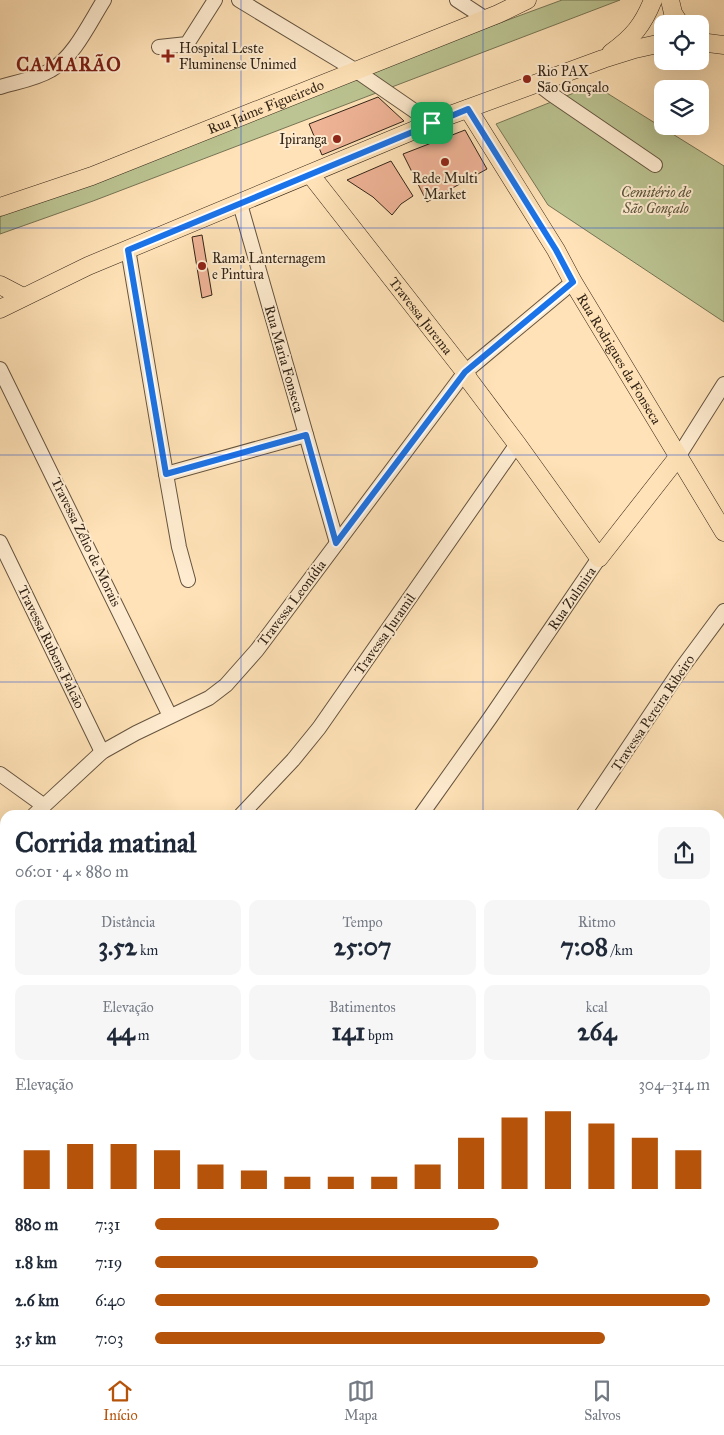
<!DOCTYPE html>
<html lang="pt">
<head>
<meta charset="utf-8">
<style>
  body { margin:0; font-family:"IM FELL Great Primer",serif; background:#f6f6f7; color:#1f2937; height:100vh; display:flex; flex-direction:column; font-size:19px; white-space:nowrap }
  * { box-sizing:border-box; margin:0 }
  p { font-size:16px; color:#747a83 }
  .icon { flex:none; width:28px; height:28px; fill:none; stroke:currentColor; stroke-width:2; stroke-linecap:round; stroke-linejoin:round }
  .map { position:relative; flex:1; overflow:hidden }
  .sheet { position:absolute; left:0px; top:810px; width:725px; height:555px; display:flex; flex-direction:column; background:#fff; border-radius:15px 15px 0 0; box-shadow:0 5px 20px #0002 }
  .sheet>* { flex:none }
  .buttons { position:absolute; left:654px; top:15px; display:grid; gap:10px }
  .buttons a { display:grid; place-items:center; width:55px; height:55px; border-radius:10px; background:#fff; box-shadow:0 5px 20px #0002; font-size:25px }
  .pin { position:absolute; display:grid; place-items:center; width:42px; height:42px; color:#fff; margin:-21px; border-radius:10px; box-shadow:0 2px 8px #0006 }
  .round { display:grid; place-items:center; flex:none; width:52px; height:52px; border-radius:10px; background:#f6f6f7 }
  .overview { display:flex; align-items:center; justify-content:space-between; height:85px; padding:0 15px }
  h1 { font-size:28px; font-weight:700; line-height:38px }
  .metrics { display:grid; grid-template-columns:repeat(3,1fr); gap:8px; height:85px; padding:5px 15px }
  .metrics div { display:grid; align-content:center; border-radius:10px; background:#f6f6f7; text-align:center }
  .metrics b { font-size:25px; font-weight:700 }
  .metrics small { font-size:14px; font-weight:400 }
  .metrics p { font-size:14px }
  .chart { height:140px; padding:10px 15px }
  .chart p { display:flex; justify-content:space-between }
  .chart svg { width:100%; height:90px; margin-top:5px; stroke:#b45309; stroke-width:6 }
  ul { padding:0 15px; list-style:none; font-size:16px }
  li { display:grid; grid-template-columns:80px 60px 1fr; align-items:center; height:38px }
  li i { height:12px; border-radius:6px; background:#b45309 }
  .tab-bar { display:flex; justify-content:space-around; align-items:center; height:70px; border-top:1px solid #e0e1e3; background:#fff; font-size:14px; color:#747a83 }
  .tab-bar a { display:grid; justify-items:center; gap:2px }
  .tab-bar .on { color:#b45309 }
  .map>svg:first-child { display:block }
</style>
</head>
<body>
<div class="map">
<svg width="724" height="1365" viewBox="0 0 724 1365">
  <rect width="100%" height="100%" fill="#ffe2b7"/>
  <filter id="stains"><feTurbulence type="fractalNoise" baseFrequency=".004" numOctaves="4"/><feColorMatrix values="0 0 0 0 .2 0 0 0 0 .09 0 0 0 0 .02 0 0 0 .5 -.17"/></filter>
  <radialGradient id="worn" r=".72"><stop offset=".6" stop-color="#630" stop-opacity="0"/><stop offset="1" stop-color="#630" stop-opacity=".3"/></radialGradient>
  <!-- green -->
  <g fill="#bbc492" stroke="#767454">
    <path d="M562,0H620L93,201L0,234V207Z"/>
    <path d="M594,85L724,166V322L548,205L496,124Z"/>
    <path d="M0,920H5V983L0,987Z"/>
    <path d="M5,1295V1360H79L81,1365H0V1297Z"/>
  </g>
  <!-- building -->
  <g fill="#efb396" stroke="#322417">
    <path d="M378,97L404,121L322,155L309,124Z"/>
    <path d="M465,130L487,169L427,202L403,154Z"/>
    <path d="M391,161L413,196L401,204L392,215L373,197L347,180Z"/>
    <path d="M202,235L212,295L202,298L192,237Z"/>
    <path d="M720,1073L724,1075V1124L720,1122Z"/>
    <path d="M720,1276L724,1279V1337L720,1339Z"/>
    <path d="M590,1360H702L697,1365H596Z"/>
  </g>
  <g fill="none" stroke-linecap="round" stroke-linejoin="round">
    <defs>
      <g id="minor">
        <path d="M239,0L355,70L432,123"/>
        <path d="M457,0L486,19"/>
        <path d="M159,47L187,44L215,0"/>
        <path d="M538,84L551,94L655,165"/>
        <path d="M0,87C17,82 36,79 51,70C74,57 90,22 104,0"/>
        <path d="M240,204L337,543"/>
        <path d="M128,249L166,474L179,547L188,580"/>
        <path d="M0,369L170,716"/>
        <path d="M678,457L724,384"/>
        <path d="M166,474L306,435"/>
        <path d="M0,542L102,752"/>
        <path d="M0,774L43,805"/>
        <path d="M34,815L102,752L136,733L209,698L226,685L257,650L465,372L573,282"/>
        <path d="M241,815L293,760L319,728L517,444"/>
        <path id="s1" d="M421,815L490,718L599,558"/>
        <path d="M583,815L681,669L724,611"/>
        <path d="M0,850L5,845"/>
        <path d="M720,1052L724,1047"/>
        <path d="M4,1056L5,1055"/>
        <path d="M720,1174L724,1176"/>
        <path d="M720,1249L724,1251"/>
        <path d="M0,1251L5,1246"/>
        <path d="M346,1360L357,1365"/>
        <path d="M526,1360L534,1365"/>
        <path d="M122,1365L128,1360"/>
        <path d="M396,1365L398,1360"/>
      </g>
      <g id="major">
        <path d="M670,0L673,13L680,24"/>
        <path d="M700,42L724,45"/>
        <path d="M611,53C633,37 643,25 653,0"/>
        <path id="s2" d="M468,109L556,250L573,282L724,532"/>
        <path id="s3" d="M310,174L465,372L469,380L517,444L599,558L678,457"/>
        <path id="s4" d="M0,207L92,176L498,14L527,0"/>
        <path d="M0,285L23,297"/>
        <path d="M0,309L88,266L453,114L603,59L635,49L662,43"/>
        <path d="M720,989L724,985"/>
        <path d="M540,1365L543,1360"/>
      </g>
    </defs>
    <!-- minor casing -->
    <use href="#minor" stroke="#65543f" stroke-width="16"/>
    <!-- major casing -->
    <use href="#major" stroke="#322417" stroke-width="19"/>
    <!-- path -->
    <path stroke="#322417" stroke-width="2" stroke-dasharray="1 2.5" stroke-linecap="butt" d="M159,1360L162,1365"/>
    <!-- minor -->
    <use href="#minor" stroke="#ffecd0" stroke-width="14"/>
    <!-- major -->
    <use href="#major" stroke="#ffe2b7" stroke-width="18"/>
  </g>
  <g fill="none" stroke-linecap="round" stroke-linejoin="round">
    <defs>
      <path id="route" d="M468,109L556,250L573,282L465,372L336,543L306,435L166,474L128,250Z"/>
    </defs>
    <!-- route casing -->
    <use href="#route" stroke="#fff" stroke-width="10"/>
    <!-- route -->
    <use href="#route" stroke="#1a73e8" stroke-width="6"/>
  </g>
  <!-- grid -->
  <path fill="none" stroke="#1d4ed8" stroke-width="1" stroke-opacity="0.55" d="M241,0V815M483,0V815M0,228H724M0,455H724M0,682H724M0,910H5M720,910H724M0,1138H5M720,1138H724M241,1360V1365M483,1360V1365"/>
  <!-- markers -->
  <g fill="#8f2418" stroke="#ffecd0" stroke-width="2">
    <path d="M165.5 48.5h5v5h5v5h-5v5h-5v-5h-5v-5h5z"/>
    <circle cx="527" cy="79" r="5"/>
    <circle cx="337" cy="139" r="5"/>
    <circle cx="445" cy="162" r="5"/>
    <circle cx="202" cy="266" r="5"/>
  </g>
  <g text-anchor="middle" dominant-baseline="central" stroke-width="4" stroke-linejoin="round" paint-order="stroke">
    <!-- poi labels -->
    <g font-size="14" fill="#322417" stroke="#ffecd0" text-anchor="start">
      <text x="179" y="48">Hospital Leste<tspan x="179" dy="16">Fluminense Unimed</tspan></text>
      <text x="537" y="71">Rio PAX<tspan x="537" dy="16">São Gonçalo</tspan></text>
      <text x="327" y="139" text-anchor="end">Ipiranga</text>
      <text x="445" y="178" text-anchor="middle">Rede Multi<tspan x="445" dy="16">Market</tspan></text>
      <text x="212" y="258">Rama Lanternagem<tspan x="212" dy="16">e Pintura</tspan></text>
    </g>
    <!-- street labels -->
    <g font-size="14" fill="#322417" stroke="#ffecd0">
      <text stroke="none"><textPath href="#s4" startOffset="284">Rua Jaime Figueiredo</textPath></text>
      <text stroke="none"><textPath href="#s3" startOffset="180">Travessa Jurema</textPath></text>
      <text stroke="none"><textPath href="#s2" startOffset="292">Rua Rodrigues da Fonseca</textPath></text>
      <text transform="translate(284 359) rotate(74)">Rua Maria Fonseca</text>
      <text transform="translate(86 542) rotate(64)">Travessa Zélio de Morais</text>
      <text stroke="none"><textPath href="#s1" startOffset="264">Rua Zulmira</textPath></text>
      <text transform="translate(292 603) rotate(-53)">Travessa Leonídia</text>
      <text transform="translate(385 634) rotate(-55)">Travessa Juramil</text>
      <text transform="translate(51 647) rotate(64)">Travessa Rubens Falcão</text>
      <text transform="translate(653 713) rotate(-56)">Travessa Pereira Ribeiro</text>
    </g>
    <!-- park labels -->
    <g font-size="14" font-style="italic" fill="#5b543c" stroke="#ffecd0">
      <text x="656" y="192">Cemitério de<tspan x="656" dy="16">São Gonçalo</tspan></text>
    </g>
    <!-- district labels -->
    <g font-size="19" font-weight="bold" letter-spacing="1" fill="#7a1f14" stroke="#ffecd0">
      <text x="69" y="64">CAMARÃO</text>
    </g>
  </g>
  <rect width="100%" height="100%" filter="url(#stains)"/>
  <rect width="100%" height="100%" fill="url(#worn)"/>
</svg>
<div class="buttons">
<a><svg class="icon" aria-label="locate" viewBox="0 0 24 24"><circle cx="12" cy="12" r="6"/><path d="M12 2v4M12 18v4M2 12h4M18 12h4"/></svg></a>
<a><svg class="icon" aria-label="layers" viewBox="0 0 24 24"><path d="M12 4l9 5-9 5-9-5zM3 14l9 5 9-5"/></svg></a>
</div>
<div class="pin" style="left:432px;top:123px;background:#1e9e55"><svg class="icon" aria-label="arrive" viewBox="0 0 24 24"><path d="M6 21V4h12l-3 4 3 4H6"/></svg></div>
<section class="sheet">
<div class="overview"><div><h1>Corrida matinal</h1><p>06:01 · 4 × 880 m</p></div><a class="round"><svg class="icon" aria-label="share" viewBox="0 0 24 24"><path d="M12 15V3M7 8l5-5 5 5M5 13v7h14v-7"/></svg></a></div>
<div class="metrics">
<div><p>Distância</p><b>3.52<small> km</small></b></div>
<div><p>Tempo</p><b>25:07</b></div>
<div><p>Ritmo</p><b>7:08<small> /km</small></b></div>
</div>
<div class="metrics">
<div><p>Elevação</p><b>44<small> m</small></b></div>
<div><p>Batimentos</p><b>141<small> bpm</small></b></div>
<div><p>kcal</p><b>264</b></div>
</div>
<div class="chart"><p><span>Elevação</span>304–314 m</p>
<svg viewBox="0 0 160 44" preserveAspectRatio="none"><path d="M5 44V25M15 44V22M25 44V22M35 44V25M45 44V32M55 44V35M65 44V38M75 44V38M85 44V38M95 44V32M105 44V19M115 44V9M125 44V6M135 44V12M145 44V19M155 44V25"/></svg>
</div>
<ul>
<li><b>880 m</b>7:31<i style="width:62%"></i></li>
<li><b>1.8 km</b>7:19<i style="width:69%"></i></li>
<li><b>2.6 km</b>6:40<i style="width:100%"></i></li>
<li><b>3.5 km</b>7:03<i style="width:81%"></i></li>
</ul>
</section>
</div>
<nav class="tab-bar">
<a class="on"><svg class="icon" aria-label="home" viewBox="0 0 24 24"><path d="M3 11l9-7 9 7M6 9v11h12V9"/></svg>Início</a>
<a><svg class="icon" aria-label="map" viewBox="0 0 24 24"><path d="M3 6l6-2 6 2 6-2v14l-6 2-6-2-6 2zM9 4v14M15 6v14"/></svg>Mapa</a>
<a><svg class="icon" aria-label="saved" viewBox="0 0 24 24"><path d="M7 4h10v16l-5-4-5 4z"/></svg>Salvos</a>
</nav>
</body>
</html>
